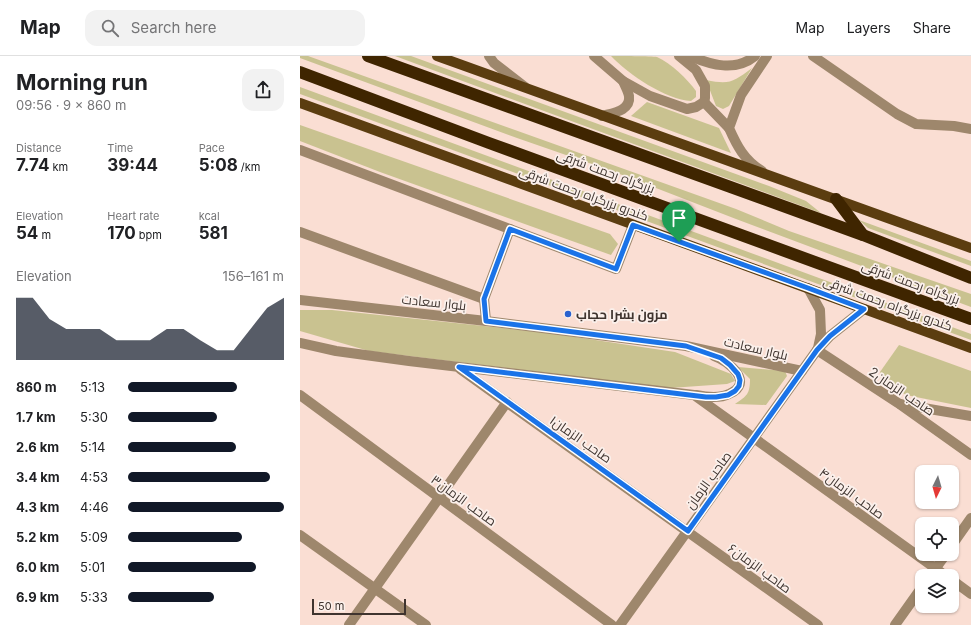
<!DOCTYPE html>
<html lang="en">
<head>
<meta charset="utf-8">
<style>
  body { margin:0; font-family:Inter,Cairo,sans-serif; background:#f2f2f2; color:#202124; height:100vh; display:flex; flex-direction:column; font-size:15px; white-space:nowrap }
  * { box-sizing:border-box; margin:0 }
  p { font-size:13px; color:#757577 }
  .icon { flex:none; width:22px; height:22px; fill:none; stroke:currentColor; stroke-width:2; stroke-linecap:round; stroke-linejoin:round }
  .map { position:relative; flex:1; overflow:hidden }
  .details { display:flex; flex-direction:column; background:#fff; width:300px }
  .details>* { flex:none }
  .needle { width:26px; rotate:185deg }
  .tools { position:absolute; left:615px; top:409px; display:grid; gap:8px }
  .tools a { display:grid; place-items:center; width:44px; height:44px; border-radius:8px; background:#fff; box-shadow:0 1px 3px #0004; font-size:20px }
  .scale { position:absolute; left:12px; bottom:10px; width:94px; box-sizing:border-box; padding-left:4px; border:2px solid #3f342f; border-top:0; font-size:11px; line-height:14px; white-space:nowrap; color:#3f342f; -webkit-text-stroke:3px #fbf0eb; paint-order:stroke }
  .pin { position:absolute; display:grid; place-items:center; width:34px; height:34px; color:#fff; margin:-41px -17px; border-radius:50% 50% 50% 0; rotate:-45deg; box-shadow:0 0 4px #0007 }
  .pin .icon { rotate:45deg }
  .round { display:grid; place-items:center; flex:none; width:42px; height:42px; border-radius:12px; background:#f2f2f2 }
  .headline { display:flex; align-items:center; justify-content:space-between; height:68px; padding:0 16px }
  h1 { font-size:22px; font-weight:700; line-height:30px }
  .figures { display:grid; grid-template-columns:repeat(3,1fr); gap:6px; height:68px; padding:4px 16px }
  .figures div { display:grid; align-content:center }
  .figures b { font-size:17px; font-weight:700 }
  .figures small { font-size:11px; font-weight:400 }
  .figures p { font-size:11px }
  .chart { height:112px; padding:8px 16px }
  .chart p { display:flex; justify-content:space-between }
  .chart svg { width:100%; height:72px; margin-top:4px; fill:#111827; opacity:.7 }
  ul { padding:0 16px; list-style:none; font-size:13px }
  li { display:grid; grid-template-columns:64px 48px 1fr; align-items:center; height:30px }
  li i { height:10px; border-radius:5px; background:#111827 }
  header { display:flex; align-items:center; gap:24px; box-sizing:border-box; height:56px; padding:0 20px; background:#fff; border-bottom:1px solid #e0e0e0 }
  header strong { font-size:19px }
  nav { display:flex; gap:22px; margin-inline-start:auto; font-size:14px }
  .search { width:280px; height:36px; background:#f2f2f2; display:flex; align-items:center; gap:10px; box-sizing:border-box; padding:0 14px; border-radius:12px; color:#757577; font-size:15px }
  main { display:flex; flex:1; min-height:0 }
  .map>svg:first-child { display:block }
</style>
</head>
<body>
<header>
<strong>Map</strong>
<div class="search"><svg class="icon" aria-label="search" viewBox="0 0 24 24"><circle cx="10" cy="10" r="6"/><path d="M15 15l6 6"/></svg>Search here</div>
<nav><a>Map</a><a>Layers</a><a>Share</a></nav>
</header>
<main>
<section class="details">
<div class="headline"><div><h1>Morning run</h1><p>09:56 · 9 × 860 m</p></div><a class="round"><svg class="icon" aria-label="share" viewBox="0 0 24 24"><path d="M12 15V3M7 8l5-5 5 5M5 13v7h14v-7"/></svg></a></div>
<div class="figures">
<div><p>Distance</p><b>7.74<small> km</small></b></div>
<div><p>Time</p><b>39:44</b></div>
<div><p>Pace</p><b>5:08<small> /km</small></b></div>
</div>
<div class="figures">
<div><p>Elevation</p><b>54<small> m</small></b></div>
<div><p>Heart rate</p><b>170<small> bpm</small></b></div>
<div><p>kcal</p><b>581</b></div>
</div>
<div class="chart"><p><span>Elevation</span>156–161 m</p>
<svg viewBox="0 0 160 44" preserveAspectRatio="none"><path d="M0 44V6L10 6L20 19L30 25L40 25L50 25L60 32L70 32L80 32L90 25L100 25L110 32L120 38L130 38L140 25L150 12L160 6V44z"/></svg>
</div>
<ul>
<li><b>860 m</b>5:13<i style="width:70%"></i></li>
<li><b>1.7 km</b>5:30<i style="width:57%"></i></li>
<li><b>2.6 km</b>5:14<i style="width:69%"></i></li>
<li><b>3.4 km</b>4:53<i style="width:91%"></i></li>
<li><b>4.3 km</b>4:46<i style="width:100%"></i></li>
<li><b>5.2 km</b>5:09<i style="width:73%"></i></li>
<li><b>6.0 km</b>5:01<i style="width:82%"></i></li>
<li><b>6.9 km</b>5:33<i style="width:55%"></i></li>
</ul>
</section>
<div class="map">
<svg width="671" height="569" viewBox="0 0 671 569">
  <rect width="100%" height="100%" fill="#faded3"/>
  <!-- green -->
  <g fill="#c9c290">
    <path d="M0,0H8L436,153L489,175L671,238V251L436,163L312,115L217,82L0,2Z"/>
    <path d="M95,0H111L469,130L506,145L521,157Z"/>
    <path d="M311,0C319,0 351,0 357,1C371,7 387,23 396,35V41L391,45C366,44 328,18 311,0Z"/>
    <path d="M452,12L429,50L423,53L416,50L406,24C430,29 433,26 452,12Z"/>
    <path d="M0,31L671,278V284L0,38Z"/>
    <path d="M347,46L419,72L431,97L331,60Z"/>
    <path d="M0,69L310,178L318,188L311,199L80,116L0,85Z"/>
    <path d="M559,164L671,205V210L568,172Z"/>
    <path d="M0,254H32L249,277L375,296L431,318L435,325L427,328L370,332L271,320L69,295L0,275Z"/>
    <path d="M599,289L671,315V352L606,339L585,326L580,316Z"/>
    <path d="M438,311L485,315L487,320L466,349L435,348C447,340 450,338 450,323Z"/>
  </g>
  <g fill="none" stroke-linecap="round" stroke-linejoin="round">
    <!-- minor -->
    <g stroke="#9e876c" stroke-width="10">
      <path d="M189,0L194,7L225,31"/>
      <path d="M294,0L323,25L350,40L387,53L396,51L404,46L405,42V30L396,14L379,0"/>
      <path d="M390,0C412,9 435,16 455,0"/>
      <path d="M513,0L597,58L616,68L654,70L671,73"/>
      <path d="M404,46L429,72"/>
      <path d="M302,60C312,57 331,55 329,40C328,35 325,30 323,25"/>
      <path d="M0,94L316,213L333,169"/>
      <path d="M462,115C444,104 437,90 429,72L441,39L467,0"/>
      <path d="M0,176L184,243L210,173"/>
      <path d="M508,232L520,254L521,278L518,292"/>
      <path d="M184,243L186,265"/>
      <path d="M0,244L186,265L386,290L502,315"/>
      <path d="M0,287L36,295L109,305L394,339L646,520"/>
      <path d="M517,294L598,347L671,399"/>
      <path d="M160,313L518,569"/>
      <path d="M0,339L312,569"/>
      <path d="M396,339C406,341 419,343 429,338C455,327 429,305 414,300"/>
      <path d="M600,348L671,360"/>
      <path d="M0,479L126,569"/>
      <path d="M652,489L671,462"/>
      <path d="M630,520L646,498"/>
      <path d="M652,524L671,538"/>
      <path d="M49,569L207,346"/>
      <path d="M320,569L517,294L530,280L564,253"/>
      <path d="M595,569L622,531"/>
    </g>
    <!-- major -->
    <g stroke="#5b3d10" stroke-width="10">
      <path d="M137,0L671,192"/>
      <path d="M0,47L671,292"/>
    </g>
    <!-- highway -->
    <g stroke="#3f2500" stroke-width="12">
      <path d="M68,0L563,179L671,222"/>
      <path d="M0,16L189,87L671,263"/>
      <path d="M536,143L563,179"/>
    </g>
  </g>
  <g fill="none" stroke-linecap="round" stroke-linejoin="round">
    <defs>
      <path id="route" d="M333,169L508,232L564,253L530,280L517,294L388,475L159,311L406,341H416L428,339L435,335L439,330L440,324L438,318L430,309L421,302L386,290L186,265L184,243L210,173L316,213Z"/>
    </defs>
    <!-- route casing -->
    <use href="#route" stroke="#fff" stroke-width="8"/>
    <!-- route -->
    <use href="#route" stroke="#1a73e8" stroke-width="5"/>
  </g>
  <!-- markers -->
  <circle fill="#2a62cf" stroke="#fbf0eb" stroke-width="1.5" cx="268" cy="258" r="4"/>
  <g text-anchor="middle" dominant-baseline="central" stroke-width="3.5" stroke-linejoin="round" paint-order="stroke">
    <!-- street labels -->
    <g font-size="13" fill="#3f342f" stroke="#fbf0eb">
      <text transform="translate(306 115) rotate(20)">بزرگراه رحمت شرقی</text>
      <text transform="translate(284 137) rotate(20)">کندرو بزرگراه رحمت شرقی</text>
      <text transform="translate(611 226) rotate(20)">بزرگراه رحمت شرقی</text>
      <text transform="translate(134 246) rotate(6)">بلوار سعادت</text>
      <text transform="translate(588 247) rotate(20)">کندرو بزرگراه رحمت شرقی</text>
      <text transform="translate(456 292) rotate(13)">بلوار سعادت</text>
      <text transform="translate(602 335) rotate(34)">2صاحب الزمان</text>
      <text transform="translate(281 383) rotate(35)">صاحب الزمان۱</text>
      <text transform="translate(408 424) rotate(-54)">صاحب الزمان</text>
      <text transform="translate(552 437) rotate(36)">صاحب الزمان۴</text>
      <text transform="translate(164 444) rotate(36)">صاحب الزمان۳</text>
      <text transform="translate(460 512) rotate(36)">صاحب الزمان۶</text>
    </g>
    <!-- poi labels -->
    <g font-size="13" font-weight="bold" fill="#3f342f" stroke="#fbf0eb" text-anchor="start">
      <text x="276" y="258">مزون بشرا حجاب</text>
    </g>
  </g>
</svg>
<div class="tools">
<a><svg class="needle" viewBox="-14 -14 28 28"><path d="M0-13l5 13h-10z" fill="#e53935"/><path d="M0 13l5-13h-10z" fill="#757577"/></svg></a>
<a><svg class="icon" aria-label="locate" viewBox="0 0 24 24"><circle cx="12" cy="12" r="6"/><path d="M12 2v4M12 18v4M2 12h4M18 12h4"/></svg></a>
<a><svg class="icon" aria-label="layers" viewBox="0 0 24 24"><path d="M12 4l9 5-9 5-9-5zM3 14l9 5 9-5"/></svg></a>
</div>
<div class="scale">50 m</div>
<div class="pin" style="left:379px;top:186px;background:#1e9e55"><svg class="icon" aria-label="arrive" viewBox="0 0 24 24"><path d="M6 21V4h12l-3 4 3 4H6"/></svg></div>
</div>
</main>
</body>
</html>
